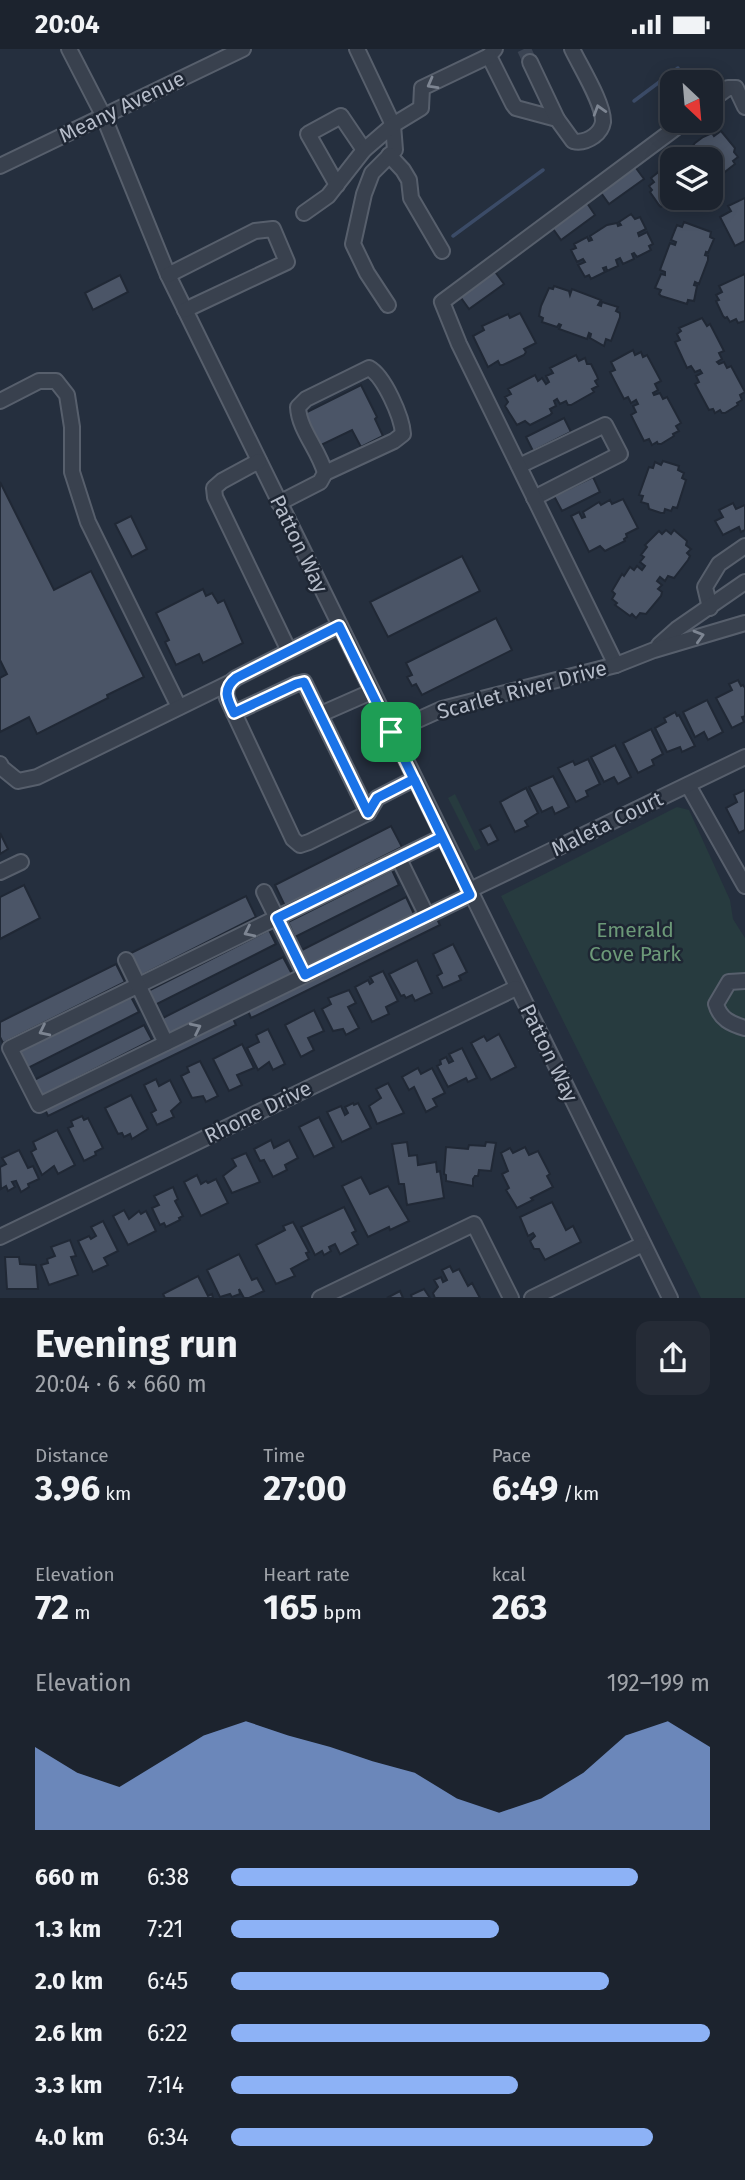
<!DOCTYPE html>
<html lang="en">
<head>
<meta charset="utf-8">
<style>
  body { margin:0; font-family:"Fira Sans",sans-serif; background:#252b36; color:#f1f3f6; height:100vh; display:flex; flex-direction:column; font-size:26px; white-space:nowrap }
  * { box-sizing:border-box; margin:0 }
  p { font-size:23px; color:#a0a4aa }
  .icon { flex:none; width:38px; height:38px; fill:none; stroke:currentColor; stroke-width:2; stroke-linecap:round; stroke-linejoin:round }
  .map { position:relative; height:1249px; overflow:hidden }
  .details { display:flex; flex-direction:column; background:#1c232e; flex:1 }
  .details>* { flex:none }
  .needle { width:46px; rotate:154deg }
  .fabs { position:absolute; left:660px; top:21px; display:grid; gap:14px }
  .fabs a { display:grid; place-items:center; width:63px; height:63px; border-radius:14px; background:#1c232e; box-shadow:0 4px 18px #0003,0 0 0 2px #3a404a; font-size:35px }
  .pin { position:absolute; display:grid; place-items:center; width:60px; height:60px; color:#fff; margin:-30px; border-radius:14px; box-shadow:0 4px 10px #0006 }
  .round { display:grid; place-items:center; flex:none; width:74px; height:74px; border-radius:14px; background:#252b36 }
  .head { display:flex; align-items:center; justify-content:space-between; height:119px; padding:0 35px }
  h1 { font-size:38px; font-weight:700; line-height:52px }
  .metrics { display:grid; grid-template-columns:repeat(3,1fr); gap:10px; height:119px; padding:7px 35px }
  .metrics div { display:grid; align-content:center }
  .metrics b { font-size:35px; font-weight:700 }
  .metrics small { font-size:19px; font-weight:400 }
  .metrics p { font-size:19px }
  .chart { height:196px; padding:14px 35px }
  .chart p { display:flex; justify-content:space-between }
  .chart svg { width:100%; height:126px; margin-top:7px; fill:#8db2f6; opacity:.7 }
  ul { padding:0 35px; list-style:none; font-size:23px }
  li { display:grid; grid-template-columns:112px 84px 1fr; align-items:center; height:52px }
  li i { height:18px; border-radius:9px; background:#8db2f6 }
  .status { display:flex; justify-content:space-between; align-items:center; height:49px; padding:0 35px; background:#1c232e; direction:ltr }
  .status svg { height:19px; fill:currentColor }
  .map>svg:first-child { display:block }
</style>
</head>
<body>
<div class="status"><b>20:04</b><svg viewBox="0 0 49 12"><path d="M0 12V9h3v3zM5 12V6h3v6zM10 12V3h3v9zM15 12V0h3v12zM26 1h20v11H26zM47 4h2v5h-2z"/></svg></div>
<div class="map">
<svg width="745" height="1249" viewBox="0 0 745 1249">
  <rect width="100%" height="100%" fill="#252f3e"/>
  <!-- green -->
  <g fill="#273b3f">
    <path d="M455,745L481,799L475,802L448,749Z"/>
    <path d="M677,758L689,761L730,851L733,870L745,889V1249H701L501,847Z"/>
  </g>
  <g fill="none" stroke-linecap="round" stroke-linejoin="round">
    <!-- stream -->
    <g stroke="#3b4b67" stroke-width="3.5">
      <path d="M634,52L678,19"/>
      <path d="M453,187L543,121"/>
    </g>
  </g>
  <!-- building -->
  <g fill="#4b5567" stroke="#202835" stroke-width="2">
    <path d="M721,82L735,99L734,103L738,108L733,112L735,115L712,133L710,110L685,108L691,105L689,102L695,94L703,88L712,84L714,87Z"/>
    <path d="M671,113L672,149H692L677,160L675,161L672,157L667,160L664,156L661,158L659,156L650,143L652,141L649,137L654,133L651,129Z"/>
    <path d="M633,115L644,130L609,155L599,141Z"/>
    <path d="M745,149V192L735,197L720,168L731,162L728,157Z"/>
    <path d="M585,151L595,166L561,191L551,177Z"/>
    <path d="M631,165L635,170L640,168L646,180L638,184L639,187L647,183L653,195L649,197L651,201L637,208L634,204L632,205L634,210L623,215L620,209L616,211L618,217L607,222L606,218L603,219L605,223L591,230L589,226L585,228L578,216L585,213L583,210L577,213L571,201L576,199L574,195L587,188L589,192L592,191L590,187L607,176L617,174L618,177L621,176L619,173Z"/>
    <path d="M684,173L711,183L710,188L714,190L708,204L706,203L705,206L708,207V211L700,232L699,235L695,233L694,236L697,237L694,252L688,251L687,255L661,247L659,245L661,241L655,239L661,225L665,226V223L660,221L670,194L675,196L676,193L671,191L677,176L682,178Z"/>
    <path d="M493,220L504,235L469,260L459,246Z"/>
    <path d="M745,225V272L738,274L736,270L730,273L727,268L725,269L723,267L716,252L719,251L716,246L722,243L719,237Z"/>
    <path d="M120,226L128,243L93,261L85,244Z"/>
    <path d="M554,237L569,242L570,246L572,240L601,251L598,256L601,257L602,253L618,258L616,262L620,264V268L611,292L606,290L604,297L590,289L591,285L589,284L587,290L559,280L561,276L559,275L557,278L542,273L543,269L539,267L541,257L549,239L553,240Z"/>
    <path d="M520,264L536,294L524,300L526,303L524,306L503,316H500L498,312L488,318L473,287L484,281L482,277L508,265L510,269Z"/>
    <path d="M702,269L707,277L710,275L724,302L719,304L722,310L717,313L719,315L724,313L727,319L731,317L745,343L740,346L742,351L737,354L738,356L725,364H722L720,361L715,364L713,360L709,361L695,335L699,333L696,327L702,324L700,321L695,323L691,317L687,319L675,293L680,291L677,285L681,282L679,279Z"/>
    <path d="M633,301L635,306L641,303L643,308L647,306L661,332L655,335L658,341L653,344L654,346L660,344L663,350L667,348L681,374L676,377L679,382L673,385L674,387L661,395H658L657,393L652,396L649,390L644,392L631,366L636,363L633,357L638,355L636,351L631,354L628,348L624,350L610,323L615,321L611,313Z"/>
    <path d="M576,306L579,312L585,309L587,315H591L597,327L598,330L595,332L598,337L592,340L594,343L571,356H568L566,352L560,355L557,350L554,352L556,357L550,360L552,364L550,366L530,376L525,372L517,376L505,357L508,353L505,348L511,345L508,340L535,326L538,332L542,329L546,335L549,333L546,327L553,324L550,319Z"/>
    <path d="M361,336L377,368L375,370L383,387L361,398L352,381L317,398L301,366Z"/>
    <path d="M564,369L571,383L533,402L526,388Z"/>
    <path d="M663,412L679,417L678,421L684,424L682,429L686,431L677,459L673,458L671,462L665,460L664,464H661L649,460L648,455L641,453L643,447L639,446L649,418L653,419L655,413L661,416Z"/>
    <path d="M593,428L600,443L562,462L554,447Z"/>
    <path d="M0,433L54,541L91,522L144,628L107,646L108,649L37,685L29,668L0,683V629L7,625L0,611Z"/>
    <path d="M623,450L638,479L626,485L627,488L624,490L625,492L605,502L600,497L589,503L571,467L579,463L582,469L585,468L583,463L599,453L601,456L610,451L612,455Z"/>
    <path d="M733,454L736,460L745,456V481L741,483L739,478L723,486L715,472L723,468L719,461Z"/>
    <path d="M131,467L147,500L132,508L115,475Z"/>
    <path d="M666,481L671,485L674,481L687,492L686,496L691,500L687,504L690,507L688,511L674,529L668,527L665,532L660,528L657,532L662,536L658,540L662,543L661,547L646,565L640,564L636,569L632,565L630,567L615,556L617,554L612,550L615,545L612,542L622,525L624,527L630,518L634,521L637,517L642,521L645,517L640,513L644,508L641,506L647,498L645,496L659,482L662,485Z"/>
    <path d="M462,507L480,542L388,588L370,553Z"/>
    <path d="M203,540L206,547L212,544L218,554L224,551L243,594L203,614L199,605L176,616L165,593L169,591L156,564Z"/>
    <path d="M496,569L512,601L422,646L416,635L412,637L407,628L412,626L406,614Z"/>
    <path d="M738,631L741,637L743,636L745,639V667L742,668L744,673L732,679L716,649L732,641L729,635Z"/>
    <path d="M707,651L723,683L708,691L704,683L695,688L683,663Z"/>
    <path d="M675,663L677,667L679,666L695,697L682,703L680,698L667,703L655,679L666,673L664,669Z"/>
    <path d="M651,680L663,705L652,711L654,716L638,724L623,694Z"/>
    <path d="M615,696L631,728L618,735L614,728L604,733L591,708Z"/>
    <path d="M588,710L600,735L586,742L588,747L576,753L558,719L573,712L575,716Z"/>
    <path d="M553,727L569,758L555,765L552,758L542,763L529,738Z"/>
    <path d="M526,739L538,764L525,772L528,777L515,783L500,753Z"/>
    <path d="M745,741V781L739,784L726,759L737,753L734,746Z"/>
    <path d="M490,776L498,791L488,796L480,781Z"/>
    <path d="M391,777L402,798L285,857L275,836Z"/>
    <path d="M0,784L8,800L0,805Z"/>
    <path d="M392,821L399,836L295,888L288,873Z"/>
    <path d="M24,836L40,869L0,890V848Z"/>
    <path d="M246,847L256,868L140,927L129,905Z"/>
    <path d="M406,848L414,865L308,918L300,902Z"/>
    <path d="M434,864L440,876L251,969L246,957Z"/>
    <path d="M269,881L276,895L155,956L148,942Z"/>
    <path d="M453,895L467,923L459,927L461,931L443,939L437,927L442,924L433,905Z"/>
    <path d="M283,908L292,925L169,986L161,970Z"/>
    <path d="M417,911L432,944L415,952L412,946L406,949L404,946L401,947L389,925Z"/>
    <path d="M116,915L125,933L3,994L0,988V973Z"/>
    <path d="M383,922L398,952L386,958L389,965L372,973L355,938L368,931L370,935L373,933L370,928Z"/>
    <path d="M349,941L356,954L348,958L359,979L346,986L343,980L333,982L322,960L331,955L328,949Z"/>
    <path d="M130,946L139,963L28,1019L19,1002Z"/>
    <path d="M314,961L324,982L308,989L314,1001L301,1008L285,976Z"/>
    <path d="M231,965L236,976L48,1067L43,1056Z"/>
    <path d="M144,976L152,991L42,1047L34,1031Z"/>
    <path d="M268,980L285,1015L273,1021L269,1013L258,1021L247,999L259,993L256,986Z"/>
    <path d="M499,985L516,1018L491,1031L471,994L484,987L487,992Z"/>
    <path d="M242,995L254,1019L237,1026L242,1036L229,1042L213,1010Z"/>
    <path d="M462,999L477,1029L468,1033L466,1029L448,1038L437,1017L441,1015L440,1011L446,1008L449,1014L453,1012L449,1005Z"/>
    <path d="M200,1012L218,1047L206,1053L203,1047L192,1049L181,1027L189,1023L187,1018Z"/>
    <path d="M418,1019L421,1025L432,1019L445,1044L433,1050L437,1057L426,1063L414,1038L409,1041L402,1028Z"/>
    <path d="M156,1030L159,1037L170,1031L181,1053L171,1062L174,1068L157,1076L151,1064L156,1061L144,1036Z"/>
    <path d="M388,1034L404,1064L377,1075L369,1057L381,1049L376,1040Z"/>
    <path d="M131,1046L148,1080L132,1090L130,1085L124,1088L122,1084L118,1085L105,1059Z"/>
    <path d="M353,1054L354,1056L358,1054L371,1079L342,1093L327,1063L341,1057L345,1066L348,1064L345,1058Z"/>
    <path d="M82,1067L84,1071L88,1069L103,1099L95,1103L96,1106L84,1112L68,1079L73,1077L71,1072Z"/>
    <path d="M319,1068L334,1098L314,1108L299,1078Z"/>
    <path d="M57,1081L75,1116L58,1125L54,1117L42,1126L31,1103L36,1100L33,1093Z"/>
    <path d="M271,1091L274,1099L289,1091L298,1109L285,1116L287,1121L273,1128L264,1111L260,1112L254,1100Z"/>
    <path d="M407,1093L409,1107L417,1106L418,1116L436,1113L437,1123L440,1122L444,1149L407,1156L404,1135H399L392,1095Z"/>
    <path d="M486,1093L496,1094L491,1122L479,1121L478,1127H475L473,1130V1137L446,1132V1126L444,1125L446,1098L468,1100L469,1096L485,1097Z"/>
    <path d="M525,1098L529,1106L538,1102L550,1125L547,1127L553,1138L531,1149L533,1151L517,1159L506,1141L509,1139L502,1125L508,1122L501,1104L510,1099L513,1104Z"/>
    <path d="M19,1101L28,1119L33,1117L39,1130L28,1135L29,1138L21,1143L16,1132L12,1133L15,1138L8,1142L6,1137L1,1140L0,1118L6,1115L2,1109Z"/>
    <path d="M246,1104L260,1133L232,1144L223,1127L236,1117L232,1110Z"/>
    <path d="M197,1126L201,1135L206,1132L208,1134L216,1130L228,1154L201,1167L184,1133Z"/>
    <path d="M361,1128L370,1145L388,1137L409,1172L390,1181L389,1178L368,1188L342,1137Z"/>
    <path d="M173,1138L178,1150L175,1152L183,1167L179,1169L180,1171L166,1178L164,1174L160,1176L152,1159L159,1156L154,1147Z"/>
    <path d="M552,1153L566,1181L573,1177L581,1193L545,1211L539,1200H534L530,1192L535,1187L533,1184L528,1187L520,1168Z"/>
    <path d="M344,1158L356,1182L352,1184L358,1195L340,1205L335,1195L329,1198L331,1202L324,1206L322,1202L315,1206L301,1178Z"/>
    <path d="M124,1161L129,1170L139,1162L141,1165L146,1162L156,1182L128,1196L113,1167Z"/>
    <path d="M103,1172L118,1202L104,1209L108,1216L93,1223L78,1192L89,1187L91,1190L96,1187L91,1178Z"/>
    <path d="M293,1173L309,1203L306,1204L309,1210L291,1220L295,1227L276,1235L256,1196L285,1181L283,1177Z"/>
    <path d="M70,1191L76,1207L71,1208L78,1226L49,1236L41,1216L48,1214L47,1210L55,1207L51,1198Z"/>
    <path d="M239,1205L252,1231L257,1229L264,1242L249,1249H244L239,1240L240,1245L232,1248L230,1245L220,1248L207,1221Z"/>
    <path d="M5,1208H19L20,1215L36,1216L38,1240H7Z"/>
    <path d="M450,1217L453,1223L459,1220L468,1237L472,1234L480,1249H435L433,1244L438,1238L434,1231L441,1228L443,1233L447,1231L442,1221Z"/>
    <path d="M198,1227L208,1247L212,1245L213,1249H165L163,1245Z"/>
    <path d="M424,1240L430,1249H412L411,1246Z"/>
    <path d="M400,1242L403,1249H387Z"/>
  </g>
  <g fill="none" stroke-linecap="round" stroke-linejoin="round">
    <!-- minor-tunnel -->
    <path stroke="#3b4453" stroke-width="14" stroke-dasharray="14 7" stroke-linecap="butt" d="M524,0L530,13"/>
    <defs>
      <g id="minor">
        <path d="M69,0L103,66L168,226L670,1249"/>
        <path d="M357,0L393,76L395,101L372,124L364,145L353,195L367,224L388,256"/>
        <path d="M495,0L489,7L513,55L516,59L557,70L573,92C581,94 587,92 594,87C598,84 602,79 603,73C604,55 580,17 572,0"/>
        <path d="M530,13L557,70"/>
        <path d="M710,52L728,39H736L745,58"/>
        <path d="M389,106L403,121L409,131L411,149L442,202"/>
        <path d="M0,117L243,0"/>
        <path d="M337,136L308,85L341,67L364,101"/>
        <path d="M304,164L328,147L364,101L393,76L421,59L422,39L489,7"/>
        <path d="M168,226L255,182L273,180L287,213L185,261"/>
        <path d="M0,352L39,332H56L67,346L72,378V423L88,473L179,658"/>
        <path d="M259,412L222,432L214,439L215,448L289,602"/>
        <path d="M519,417L605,376L620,405L534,449"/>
        <path d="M279,454L320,433L325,424C319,401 299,381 298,358L306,350L369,319C384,327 402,368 403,385L394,392L325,424"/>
        <path d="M710,559L705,538L719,515L745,497"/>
        <path d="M339,577L236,629C228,635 225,639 227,649L293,790L300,796L309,793L368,764L377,749L414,730"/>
        <path d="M659,596L677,580L745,533"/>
        <path d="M616,616L459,295L442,253L685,72"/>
        <path d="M234,664L296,635L304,633L368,764"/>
        <path d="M321,665L371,643"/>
        <path d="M391,683L442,660L616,616L654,601L745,574"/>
        <path d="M0,715L2,719L18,732L37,728L229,634"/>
        <path d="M688,736L745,837"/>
        <path d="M442,788L10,999L39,1056L470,846"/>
        <path d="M399,810L427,867"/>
        <path d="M0,823L21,813"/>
        <path d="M468,842L745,708"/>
        <path d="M264,843L305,926"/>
        <path d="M126,911L166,994"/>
        <path d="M745,932L729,933L716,955C720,970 731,975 745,979"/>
        <path d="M0,1188L516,939"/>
        <path d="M320,1249L474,1175L511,1249"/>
        <path d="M532,1249L643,1195"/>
      </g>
    </defs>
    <!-- minor casing -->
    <use href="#minor" stroke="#575f6c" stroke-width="18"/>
    <!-- minor -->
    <use href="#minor" stroke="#39414e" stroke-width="14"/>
  </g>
  <!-- one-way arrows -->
  <defs><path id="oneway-chevron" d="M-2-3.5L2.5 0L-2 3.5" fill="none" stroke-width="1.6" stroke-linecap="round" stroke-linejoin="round" transform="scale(1.75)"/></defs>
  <g stroke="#7d8592">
    <use href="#oneway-chevron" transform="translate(432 35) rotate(151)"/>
    <use href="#oneway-chevron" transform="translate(599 61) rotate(-107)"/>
    <use href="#oneway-chevron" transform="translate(699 587) rotate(-16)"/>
    <use href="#oneway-chevron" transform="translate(249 883) rotate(154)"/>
    <use href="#oneway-chevron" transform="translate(196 979) rotate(-26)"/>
    <use href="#oneway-chevron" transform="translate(44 982) rotate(154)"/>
  </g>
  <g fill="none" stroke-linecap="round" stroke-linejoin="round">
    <defs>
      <path id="route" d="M391,683L339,577L236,629C222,640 227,650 234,664L296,635L304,633L368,764L377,749L414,730L442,788L277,869L305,926L470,846C444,791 417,737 391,683"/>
    </defs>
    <!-- route casing -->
    <use href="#route" stroke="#fff" stroke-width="14"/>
    <!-- route -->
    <use href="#route" stroke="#1a73e8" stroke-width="9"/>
  </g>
  <g text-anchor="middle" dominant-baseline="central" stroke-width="5" stroke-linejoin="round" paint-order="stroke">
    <!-- street labels -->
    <g font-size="21" fill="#b5bcc9" stroke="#1e2633">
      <text transform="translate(122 58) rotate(-26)">Meany Avenue</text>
      <text transform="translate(299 495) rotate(64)">Patton Way</text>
      <text transform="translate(522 641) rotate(-15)">Scarlet River Drive</text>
      <text transform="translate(607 775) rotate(-26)">Maleta Court</text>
      <text transform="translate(549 1004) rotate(64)">Patton Way</text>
      <text transform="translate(258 1063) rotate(-26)">Rhone Drive</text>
    </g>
    <!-- park labels -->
    <g font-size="21" fill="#6c9978" stroke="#1e2633">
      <text x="635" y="881">Emerald<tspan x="635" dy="24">Cove Park</tspan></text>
    </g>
  </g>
</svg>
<div class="fabs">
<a><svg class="needle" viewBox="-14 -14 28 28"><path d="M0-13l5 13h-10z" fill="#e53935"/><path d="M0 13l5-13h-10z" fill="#a0a4aa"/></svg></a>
<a><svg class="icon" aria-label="layers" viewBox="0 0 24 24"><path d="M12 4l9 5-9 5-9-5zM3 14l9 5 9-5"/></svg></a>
</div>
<div class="pin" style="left:391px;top:683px;background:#1e9e55"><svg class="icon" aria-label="arrive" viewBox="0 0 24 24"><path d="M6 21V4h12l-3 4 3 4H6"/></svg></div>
</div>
<section class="details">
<div class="head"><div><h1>Evening run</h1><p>20:04 · 6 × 660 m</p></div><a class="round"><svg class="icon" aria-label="share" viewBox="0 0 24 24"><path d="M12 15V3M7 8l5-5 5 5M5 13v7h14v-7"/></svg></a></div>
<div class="metrics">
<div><p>Distance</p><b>3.96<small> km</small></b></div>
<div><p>Time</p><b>27:00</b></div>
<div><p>Pace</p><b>6:49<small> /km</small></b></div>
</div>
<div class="metrics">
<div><p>Elevation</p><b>72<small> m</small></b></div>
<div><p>Heart rate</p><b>165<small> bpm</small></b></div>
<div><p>kcal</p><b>263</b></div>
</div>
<div class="chart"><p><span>Elevation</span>192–199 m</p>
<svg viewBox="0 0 160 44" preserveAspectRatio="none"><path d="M0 44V15L10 24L20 29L30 20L40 11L50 6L60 11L70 15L80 20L90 24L100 33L110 38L120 33L130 24L140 11L150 6L160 15V44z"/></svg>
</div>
<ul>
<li><b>660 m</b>6:38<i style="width:85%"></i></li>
<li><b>1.3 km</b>7:21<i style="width:56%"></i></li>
<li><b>2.0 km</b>6:45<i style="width:79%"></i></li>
<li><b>2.6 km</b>6:22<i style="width:100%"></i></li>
<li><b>3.3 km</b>7:14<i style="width:60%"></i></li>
<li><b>4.0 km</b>6:34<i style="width:88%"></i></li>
</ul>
</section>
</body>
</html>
